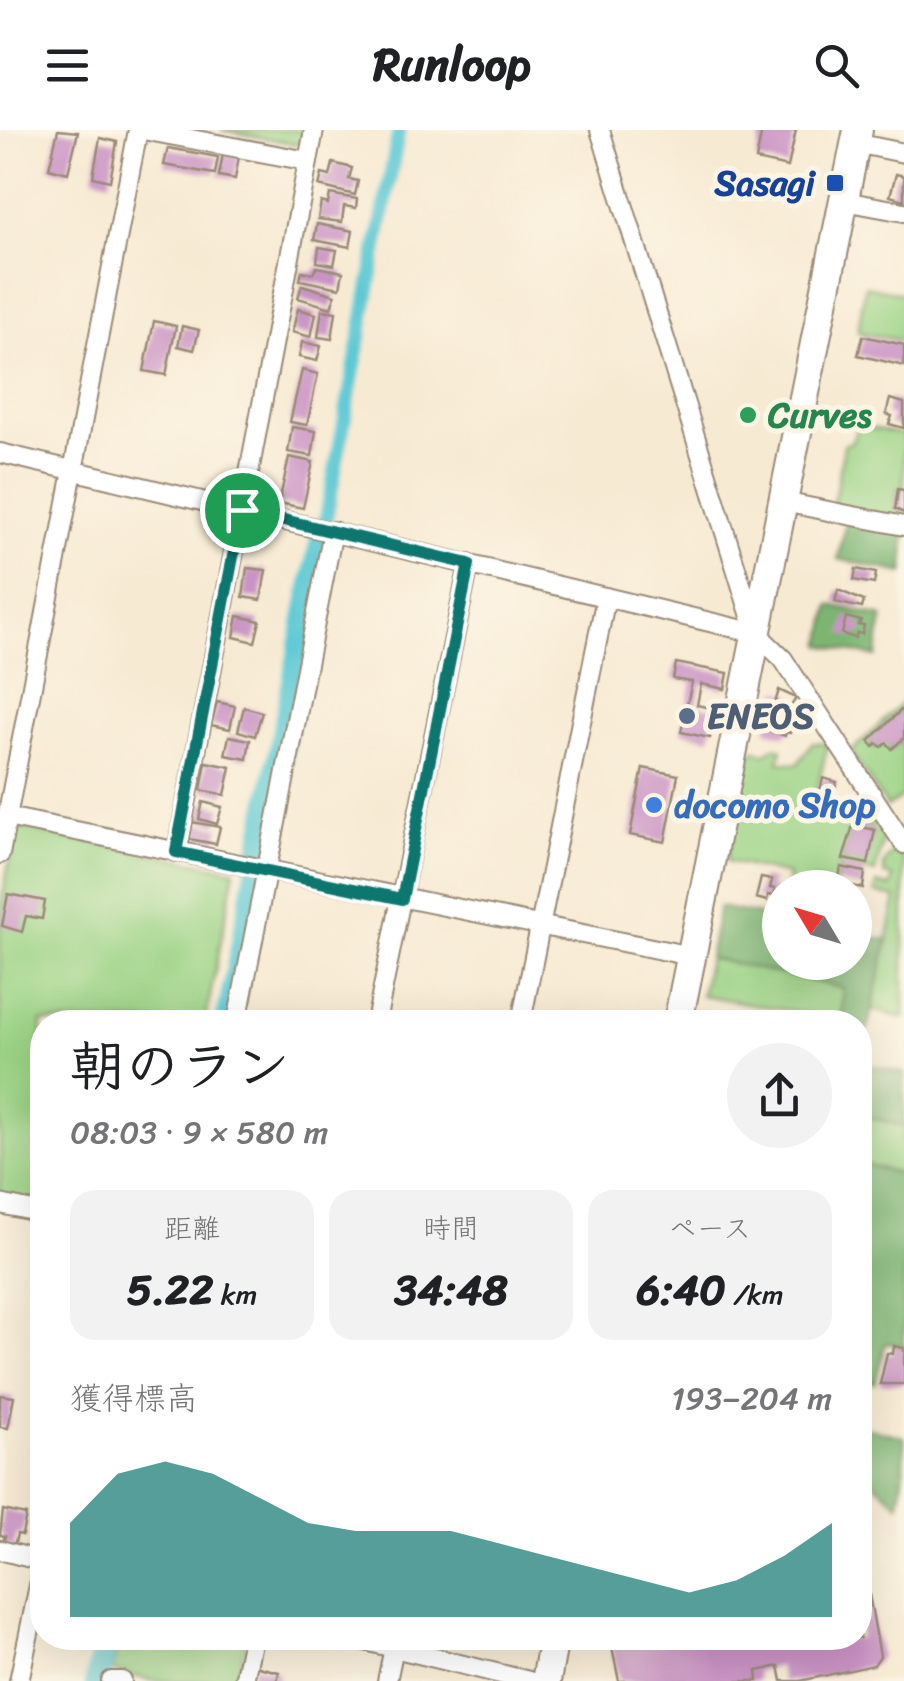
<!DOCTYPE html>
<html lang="ja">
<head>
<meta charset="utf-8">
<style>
  body { margin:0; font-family:Sriracha,"Klee One",sans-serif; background:#f2f2f2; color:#202124; height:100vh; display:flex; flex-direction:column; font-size:38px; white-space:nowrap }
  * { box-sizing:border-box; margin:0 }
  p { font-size:32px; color:#757577 }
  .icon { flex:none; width:55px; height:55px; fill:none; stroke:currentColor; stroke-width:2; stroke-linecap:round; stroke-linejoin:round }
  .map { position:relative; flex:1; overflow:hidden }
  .details { position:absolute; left:30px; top:880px; width:842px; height:640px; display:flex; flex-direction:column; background:#fff; border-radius:40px; box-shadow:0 10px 40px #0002 }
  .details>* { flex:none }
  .needle { width:65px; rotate:308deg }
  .controls { position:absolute; left:762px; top:740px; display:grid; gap:20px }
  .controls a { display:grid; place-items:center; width:110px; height:110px; border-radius:50%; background:#fff; box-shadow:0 10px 40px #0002; font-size:50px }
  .pin { position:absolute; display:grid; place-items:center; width:85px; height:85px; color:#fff; margin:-42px; border:5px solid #fff; border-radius:50%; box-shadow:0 2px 10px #0007 }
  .round { display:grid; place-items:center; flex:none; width:105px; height:105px; border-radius:52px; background:#f2f2f2 }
  .overview { display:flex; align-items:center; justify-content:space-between; height:170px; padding:0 40px }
  h1 { font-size:55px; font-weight:700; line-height:75px }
  .metrics { display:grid; grid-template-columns:repeat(3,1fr); gap:15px; height:170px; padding:10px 40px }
  .metrics div { display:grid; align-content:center; border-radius:25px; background:#f2f2f2; text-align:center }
  .metrics b { font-size:42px; font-weight:700 }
  .metrics small { font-size:28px; font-weight:400 }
  .metrics p { font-size:28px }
  .chart { height:280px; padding:20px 40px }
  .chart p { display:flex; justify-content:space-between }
  .chart svg { width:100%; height:180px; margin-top:10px; fill:#0f766e; opacity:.7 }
  header { display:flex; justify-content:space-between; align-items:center; height:130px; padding:0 40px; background:#fff; font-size:45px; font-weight:700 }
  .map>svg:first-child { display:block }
</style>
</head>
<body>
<header><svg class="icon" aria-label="menu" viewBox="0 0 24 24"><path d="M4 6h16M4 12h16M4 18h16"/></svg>Runloop<svg class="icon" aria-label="search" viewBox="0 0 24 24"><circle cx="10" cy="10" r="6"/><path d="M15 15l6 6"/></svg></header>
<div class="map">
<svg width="904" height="1551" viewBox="0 0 904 1551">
  <rect width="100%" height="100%" fill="#fcf5e5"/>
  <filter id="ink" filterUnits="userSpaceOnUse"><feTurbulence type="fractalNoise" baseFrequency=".01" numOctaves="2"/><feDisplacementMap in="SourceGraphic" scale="20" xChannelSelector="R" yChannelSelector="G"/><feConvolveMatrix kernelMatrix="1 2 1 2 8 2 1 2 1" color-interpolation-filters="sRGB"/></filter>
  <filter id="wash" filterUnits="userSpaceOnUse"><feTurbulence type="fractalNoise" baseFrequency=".0048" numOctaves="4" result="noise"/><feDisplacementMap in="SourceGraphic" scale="40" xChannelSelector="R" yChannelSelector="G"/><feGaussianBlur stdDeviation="2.25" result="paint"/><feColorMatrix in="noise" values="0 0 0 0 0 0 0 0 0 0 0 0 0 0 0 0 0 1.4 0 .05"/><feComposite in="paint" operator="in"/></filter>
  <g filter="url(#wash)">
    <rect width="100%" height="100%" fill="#f7ead3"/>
    <!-- green -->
    <g fill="#9bd385" stroke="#6b7e52" stroke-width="2.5" fill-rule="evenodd">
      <path d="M221,0H304L301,15Z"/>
      <path d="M865,156L904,164V211L858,202Z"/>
      <path d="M858,295L904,305V357L898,359L895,378L904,383V391L833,376L844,315L852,312Z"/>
      <path d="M904,571V582L900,580L869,611L874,617L887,613L892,619L904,608V666L887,677L851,622Z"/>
      <path d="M812,613L828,614L813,675L882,694L884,706L875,743L841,734L835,756L816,751L815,757H786L788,745L727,731L749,624L756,620L765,624L774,617L782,619L779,632L798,634ZM853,695L871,699L864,733L843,729Z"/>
      <path d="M16,697L235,740L205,892H42V1075L0,1067V779Z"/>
      <path d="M896,717L904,731V888L872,880L896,768L875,763L877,754L891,757L893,747L884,745V734Z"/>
      <path d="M709,828L843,858L842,890L701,865Z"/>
      <path d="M860,985L904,996V1045L860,1033Z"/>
      <path d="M120,1508H247L237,1551H155L112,1541Z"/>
    </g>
    <!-- forest -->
    <g fill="#7cb572" stroke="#5c7048" stroke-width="2.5">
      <path d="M846,390L904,401V443L838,429Z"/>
      <path d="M830,475L883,487L876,527L822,515Z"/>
      <path d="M719,777L780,789V832H855V804L888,810L860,930V892L842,890L843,858L709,828Z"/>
      <path d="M860,933L904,943V996L860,985Z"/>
      <path d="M860,1033L904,1045V1216L886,1213L875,1253L860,1249Z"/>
      <path d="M860,1296L904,1307V1339L899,1374L860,1341Z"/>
    </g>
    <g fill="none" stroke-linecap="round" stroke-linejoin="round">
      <!-- canal -->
      <path stroke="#5dc9d4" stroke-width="14" d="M322,410L399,0"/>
      <!-- river -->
      <g stroke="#5dc9d4" stroke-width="25">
        <path d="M228,892L322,410"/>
        <path d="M97,1551L107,1508"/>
      </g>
    </g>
    <g id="blocks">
      <!-- building -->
      <g fill="#ca93c5">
        <path d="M58,0L78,2L68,43L49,38Z"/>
        <path d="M762,0H796L788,37L756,30Z"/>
        <path d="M100,8L117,12L110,51L93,47Z"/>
        <path d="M168,18L218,27L215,44L164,35Z"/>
        <path d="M223,23L239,26L235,49L219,46Z"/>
        <path d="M333,33L352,38L349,49L358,51L355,65L319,56L322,44L330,46Z"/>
        <path d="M896,44L904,46V70L890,66Z"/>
        <path d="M330,64L357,69L356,78L344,76L342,92L318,89L321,72L328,74Z"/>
        <path d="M317,94L353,101L350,117L314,110Z"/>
        <path d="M319,117L337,120L334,135L317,132Z"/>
        <path d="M317,137L343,142L340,158L300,150L302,141L313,143Z"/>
        <path d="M302,155L335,165L331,178L298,168Z"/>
        <path d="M298,179L316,184L311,207L292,202Z"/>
        <path d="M322,180L336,182L332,209L318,207Z"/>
        <path d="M154,191L176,196L166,245L144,241Z"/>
        <path d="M182,196L199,200L194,220L178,216Z"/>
        <path d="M863,206L904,215V236L858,225Z"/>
        <path d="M302,212L321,216L317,231L299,227Z"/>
        <path d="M302,240L318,244L307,295L290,292Z"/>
        <path d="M890,269L904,273V298L889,294L892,286L886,284Z"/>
        <path d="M292,297L316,301L312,326L288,322Z"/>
        <path d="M289,327L313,332L303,378L279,373Z"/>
        <path d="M898,359L904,360V383L895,379Z"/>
        <path d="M247,438L266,440L261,470L243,467Z"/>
        <path d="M856,439L876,443L874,454L854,450Z"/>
        <path d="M838,460L864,471L862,478L835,472Z"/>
        <path d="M238,486L260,491L255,512L234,507Z"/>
        <path d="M846,487L861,491L858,495L864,496L862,504L857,503L855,508L842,504Z"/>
        <path d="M676,533L728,543L725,559L701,554L697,575L715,579L710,608L681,602L692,552L673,549Z"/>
        <path d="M779,560L796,568L787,583L773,579Z"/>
        <path d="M217,572L235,576L230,599L211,595Z"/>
        <path d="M244,577L262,582L255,606L238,601Z"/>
        <path d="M901,580L904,582V608L892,619L887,613L882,617L877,614L874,617L869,611Z"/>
        <path d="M770,588L793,594L790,603L786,602L785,606L766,600Z"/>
        <path d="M229,606L250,610L247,629L225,625Z"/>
        <path d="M206,632L231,637L225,665L201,660Z"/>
        <path d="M643,638L678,645L665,712L630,705Z"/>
        <path d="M823,648L837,652L829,672L818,669Z"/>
        <path d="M203,672L222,677L217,694L199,689Z"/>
        <path d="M192,692L220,697L216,714L189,709Z"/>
        <path d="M853,695L875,700L868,734L843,729Z"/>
        <path d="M841,737L865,742L863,758L838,753Z"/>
        <path d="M761,748L772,750L770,758L775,759L774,766L768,765L767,771L756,768Z"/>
        <path d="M8,764L45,771L42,789L26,786L22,802L2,796Z"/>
        <path d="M894,1216L904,1218V1254H880L887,1223L893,1224Z"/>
        <path d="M0,1265L14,1267L8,1298L0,1297Z"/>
        <path d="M3,1380L26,1385L22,1405L17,1404L14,1417L3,1414L5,1406L0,1405Z"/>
        <path d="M860,1438L865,1442L880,1526L874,1535L800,1551H782L779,1536L757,1541L758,1551H619L610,1508H860Z"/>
        <path d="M254,1536L279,1542L277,1551H250Z"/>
      </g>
    </g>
  </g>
  <g filter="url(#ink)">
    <use href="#blocks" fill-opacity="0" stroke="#998a78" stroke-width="2.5"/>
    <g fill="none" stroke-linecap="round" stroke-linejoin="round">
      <defs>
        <g id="minor">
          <path d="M143,0L308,31"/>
          <path d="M600,0L754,496"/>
          <path d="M855,13L904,23"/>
          <path d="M844,71L904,82"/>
          <path d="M0,323L756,503L783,529L904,714"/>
          <path d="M783,372L904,396"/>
          <path d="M7,687L691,826"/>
          <path d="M177,722L314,0"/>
          <path d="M0,724L138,0"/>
          <path d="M237,892L333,401"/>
          <path d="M376,892L469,434"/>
          <path d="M521,892L606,467"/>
          <path d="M0,1074L42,1083"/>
          <path d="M0,1420L42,1431"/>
          <path d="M353,1508L529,1551"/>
          <path d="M19,1551L42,1441"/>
          <path d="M111,1551H122"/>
          <path d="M244,1551L253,1508"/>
          <path d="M387,1551L396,1508"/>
        </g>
        <g id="highway">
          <path d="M678,892L858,0"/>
          <path d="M546,1551L554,1508"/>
        </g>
      </defs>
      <!-- minor casing -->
      <use href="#minor" stroke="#998a78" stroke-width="22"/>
      <!-- highway casing -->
      <use href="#highway" stroke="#998a78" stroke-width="32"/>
      <!-- minor -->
      <use href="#minor" stroke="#fff" stroke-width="18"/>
      <!-- highway -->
      <use href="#highway" stroke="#fff" stroke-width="28"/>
    </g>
  </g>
  <g fill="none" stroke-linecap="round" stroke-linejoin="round" filter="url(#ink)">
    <defs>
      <path id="route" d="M242,380L469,434L402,769L176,722Z"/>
    </defs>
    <!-- route casing -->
    <use href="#route" stroke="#fff" stroke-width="20"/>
    <!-- route -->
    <use href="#route" stroke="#0f766e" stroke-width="12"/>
  </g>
  <!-- markers -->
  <rect fill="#1a4fb4" stroke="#fcf5e5" stroke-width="4" x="825" y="43" width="20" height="20" rx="5"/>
  <circle fill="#2e9e5b" stroke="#fcf5e5" stroke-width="4" cx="748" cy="285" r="10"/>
  <circle fill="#5c6f8a" stroke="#fcf5e5" stroke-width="4" cx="687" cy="586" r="10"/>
  <circle fill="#3f7fe0" stroke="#fcf5e5" stroke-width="4" cx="654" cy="675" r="10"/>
  <g text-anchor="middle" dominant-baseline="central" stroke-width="10" stroke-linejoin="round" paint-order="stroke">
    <!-- transit labels -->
    <g font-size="35" font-weight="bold" fill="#164399" stroke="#fcf5e5" text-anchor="end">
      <text x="815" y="53">Sasagi</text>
    </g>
    <!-- leisure labels -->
    <g font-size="35" font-weight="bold" fill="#27864d" stroke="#fcf5e5" text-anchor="start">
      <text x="768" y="285">Curves</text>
    </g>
    <!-- service labels -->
    <g font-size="35" font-weight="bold" fill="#4e5e75" stroke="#fcf5e5" text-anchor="start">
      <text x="707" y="586">ENEOS</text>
    </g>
    <!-- shop labels -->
    <g font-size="35" font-weight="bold" fill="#366cbe" stroke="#fcf5e5" text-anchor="start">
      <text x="674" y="675">docomo Shop</text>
    </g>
  </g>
</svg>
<div class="controls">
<a><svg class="needle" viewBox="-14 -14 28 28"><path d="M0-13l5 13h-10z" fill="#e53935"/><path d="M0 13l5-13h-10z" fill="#757577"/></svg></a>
</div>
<div class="pin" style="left:242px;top:380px;background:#1e9e55"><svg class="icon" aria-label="arrive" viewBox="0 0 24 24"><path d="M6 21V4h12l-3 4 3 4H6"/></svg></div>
<section class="details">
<div class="overview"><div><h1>朝のラン</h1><p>08:03 · 9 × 580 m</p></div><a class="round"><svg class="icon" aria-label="share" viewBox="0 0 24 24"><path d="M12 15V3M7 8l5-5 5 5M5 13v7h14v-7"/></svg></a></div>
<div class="metrics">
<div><p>距離</p><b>5.22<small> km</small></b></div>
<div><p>時間</p><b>34:48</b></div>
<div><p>ペース</p><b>6:40<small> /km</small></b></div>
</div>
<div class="chart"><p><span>獲得標高</span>193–204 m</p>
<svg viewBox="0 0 160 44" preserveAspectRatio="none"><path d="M0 44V21L10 9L20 6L30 9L40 15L50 21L60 23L70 23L80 23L90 26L100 29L110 32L120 35L130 38L140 35L150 29L160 21V44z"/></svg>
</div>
</section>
</div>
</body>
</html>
